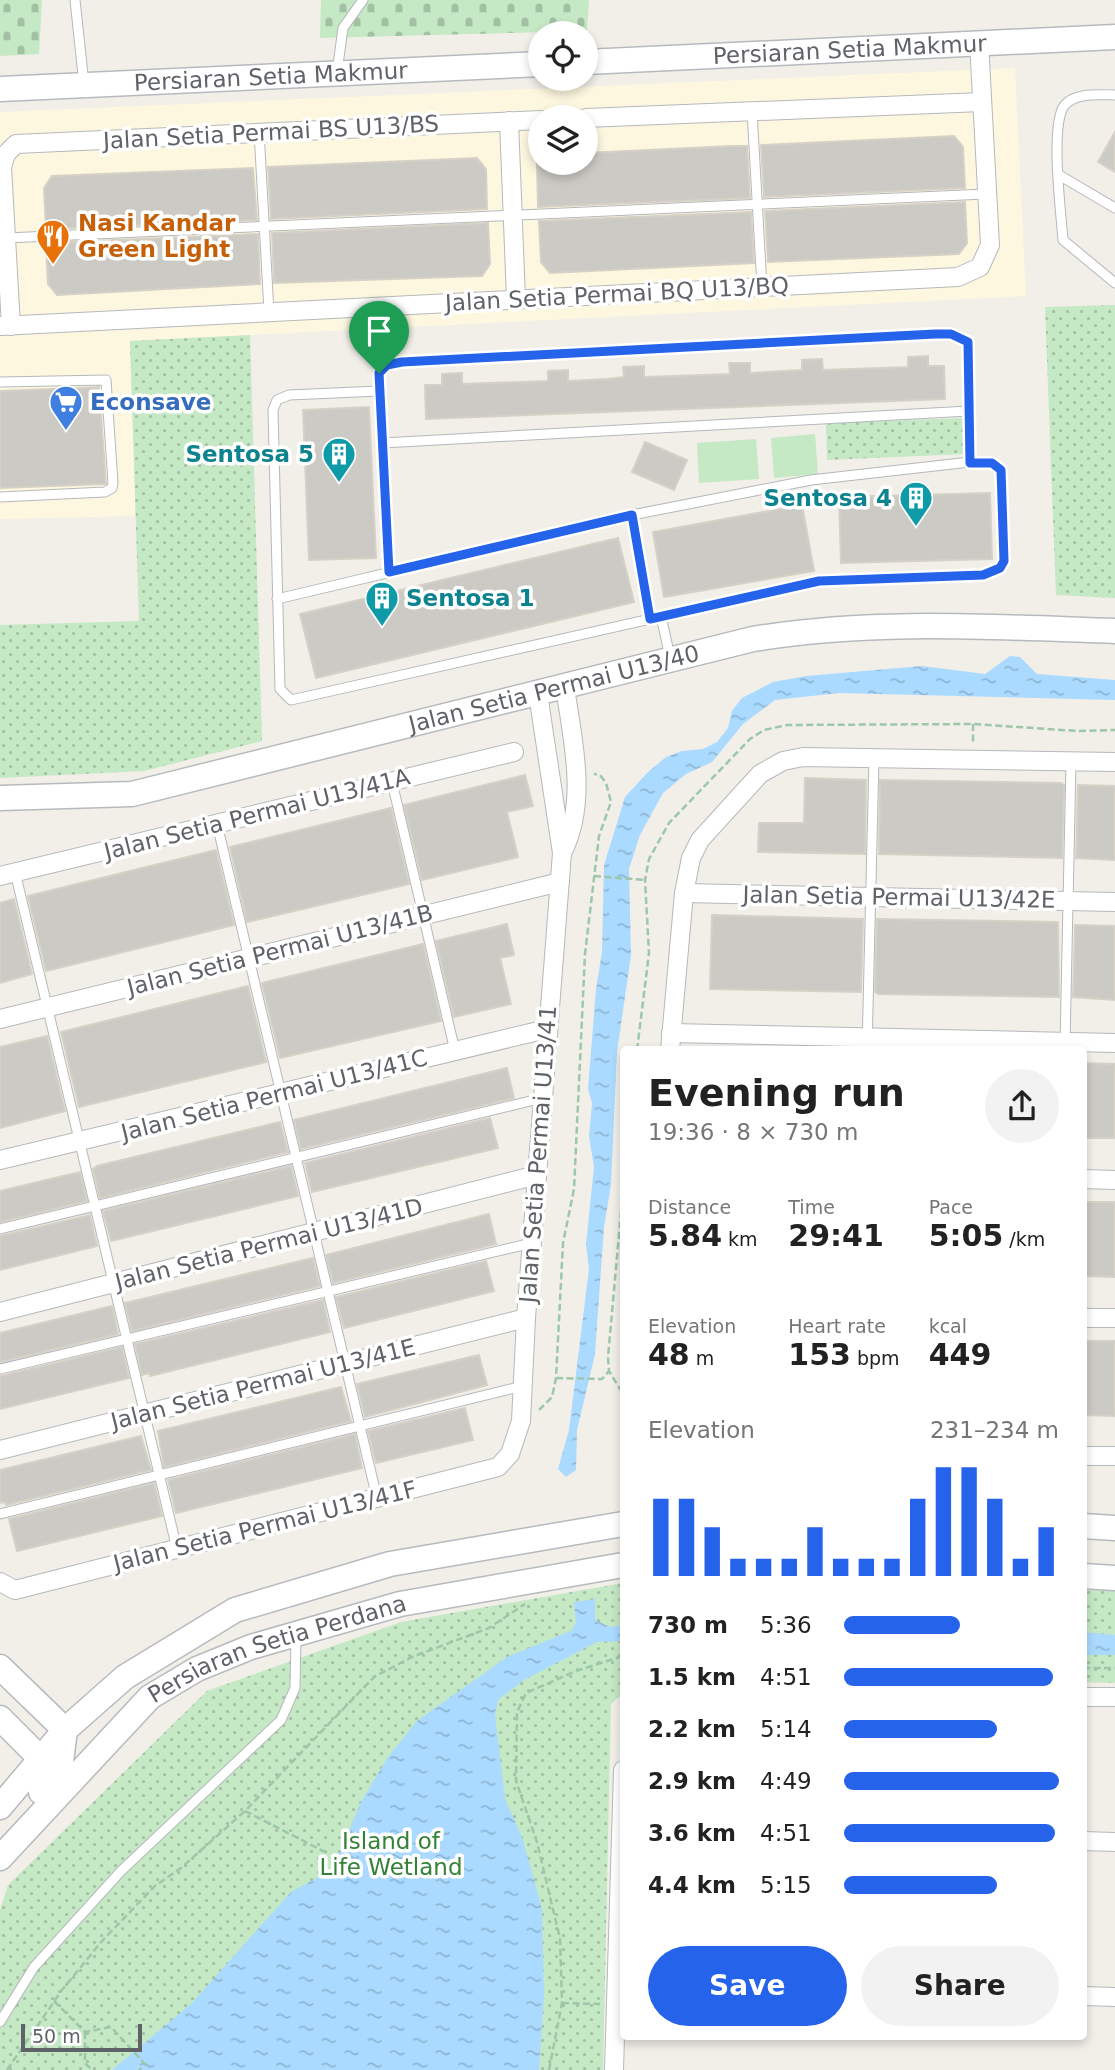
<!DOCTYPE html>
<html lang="en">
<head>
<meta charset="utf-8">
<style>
  body { margin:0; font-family:"DejaVu Sans",sans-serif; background:#f2f2f2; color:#222; height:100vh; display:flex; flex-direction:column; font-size:26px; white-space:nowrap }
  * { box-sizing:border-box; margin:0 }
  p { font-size:23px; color:#767676 }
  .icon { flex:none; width:38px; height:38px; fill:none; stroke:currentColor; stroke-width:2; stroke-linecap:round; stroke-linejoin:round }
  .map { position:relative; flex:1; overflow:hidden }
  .details { position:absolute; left:620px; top:1046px; width:467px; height:994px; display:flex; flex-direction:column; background:#fff; border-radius:7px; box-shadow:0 4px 10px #0003 }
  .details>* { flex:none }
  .buttons { position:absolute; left:528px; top:21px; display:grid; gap:14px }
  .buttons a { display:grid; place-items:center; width:70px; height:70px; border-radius:50%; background:#fff; box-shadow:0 4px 10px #0003; font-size:35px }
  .scale { position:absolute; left:21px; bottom:18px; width:121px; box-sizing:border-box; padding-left:7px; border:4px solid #5f6368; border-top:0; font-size:19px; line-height:24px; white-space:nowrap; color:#5f6368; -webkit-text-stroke:5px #fff; paint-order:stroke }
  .pin { position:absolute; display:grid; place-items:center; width:60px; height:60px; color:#fff; margin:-72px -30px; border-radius:50% 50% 50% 0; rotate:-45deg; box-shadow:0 0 7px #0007 }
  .pin .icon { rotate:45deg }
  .round { display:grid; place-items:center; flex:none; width:74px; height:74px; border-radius:37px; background:#f2f2f2 }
  .headline { display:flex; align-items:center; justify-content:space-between; height:119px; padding:0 28px }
  h1 { font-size:38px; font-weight:600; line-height:52px }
  .stats { display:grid; grid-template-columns:repeat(3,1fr); gap:10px; height:119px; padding:7px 28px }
  .stats div { display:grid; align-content:center }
  .stats b { font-size:30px; font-weight:600 }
  .stats small { font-size:19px; font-weight:400 }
  .stats p { font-size:19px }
  .chart { height:196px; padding:14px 28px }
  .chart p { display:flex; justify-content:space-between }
  .chart svg { width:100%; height:126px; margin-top:7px; stroke:#2563eb; stroke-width:6 }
  .action { display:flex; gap:14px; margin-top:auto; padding:14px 28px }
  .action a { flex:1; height:80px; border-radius:42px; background:#2563eb; color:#fff; font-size:28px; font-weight:600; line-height:80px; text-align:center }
  .action a+a { background:#f2f2f2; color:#222 }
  ul { padding:0 28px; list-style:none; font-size:23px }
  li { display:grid; grid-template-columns:112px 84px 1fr; align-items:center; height:52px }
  li i { height:18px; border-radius:9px; background:#2563eb }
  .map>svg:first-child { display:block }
</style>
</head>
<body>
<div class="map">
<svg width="1115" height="2070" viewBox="0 0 1115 2070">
  <defs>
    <pattern id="green-dots" width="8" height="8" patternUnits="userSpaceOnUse" patternTransform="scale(1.75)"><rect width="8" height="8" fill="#c5e8c5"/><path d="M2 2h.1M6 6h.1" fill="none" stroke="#a3c0a4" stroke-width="1.8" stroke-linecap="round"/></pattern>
    <pattern id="cemetery-stones" width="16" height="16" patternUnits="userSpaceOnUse" patternTransform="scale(1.75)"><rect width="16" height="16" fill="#c5e8c5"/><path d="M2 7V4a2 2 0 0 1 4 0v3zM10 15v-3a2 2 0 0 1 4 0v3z" fill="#a3c0a4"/></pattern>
    <pattern id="water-ripples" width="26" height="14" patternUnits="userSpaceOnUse" patternTransform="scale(1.75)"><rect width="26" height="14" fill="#aadaff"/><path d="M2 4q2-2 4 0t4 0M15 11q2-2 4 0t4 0" fill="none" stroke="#8eb4d2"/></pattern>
  </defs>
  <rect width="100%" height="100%" fill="#f1efe8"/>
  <!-- commercial -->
  <path fill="#fef7e0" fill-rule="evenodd" d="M1015,68L1026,296L130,341L136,516L0,519V112ZM541,117H586V163H541Z"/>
  <!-- green -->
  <g fill="url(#green-dots)">
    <path d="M1115,305V598L1056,595L1045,307Z"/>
    <path d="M250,335L262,741L144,771L0,778V625L139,621L130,341Z"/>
    <path d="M963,418L965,454L827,460L826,423Z"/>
    <path d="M623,1583V1693L611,1704L603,2070H0V1910L8,1885L207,1691L401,1622Z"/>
    <path d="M1083,1590L1115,1591V1683L1083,1682Z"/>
  </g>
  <!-- cemetery -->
  <g fill="url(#cemetery-stones)">
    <path d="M0,0H42L39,54L0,56Z"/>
    <path d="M321,0H589L587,31L320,38Z"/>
  </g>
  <!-- pitch -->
  <g fill="#c5e8c5">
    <path d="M815,434L818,474L774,478L771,438Z"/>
    <path d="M756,439L759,479L699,483L697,443Z"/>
  </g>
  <!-- water -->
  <g fill="url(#water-ripples)">
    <path d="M1010,656L1020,657L1037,674L1115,680V700L839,693L775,700L743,724L712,762L686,774L663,793L640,835L629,869L631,955L617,1052L611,1185L604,1227L595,1354L577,1430L576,1470L566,1477L558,1469L569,1430L589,1269L586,1244L594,1167L589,1136L592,1103L588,1089L596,989L602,952L604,865L625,797L647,773L666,757L682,751L703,749L717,742L728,728L732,711L742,698L773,682L806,676L922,666L985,674Z"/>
    <path d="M595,1599V1620L610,1627L623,1625V1641L597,1642L524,1680L498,1700L495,1715L505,1799L522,1837L542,1909L544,1997L539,2070H112L191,2004L291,1892L333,1869L361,1802L388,1757L417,1721L507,1657L571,1631L576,1623L574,1602Z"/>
    <path d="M1083,1632L1115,1635V1655H1083Z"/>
  </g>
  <!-- building -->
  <g fill="#cccac5" stroke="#d6d1c6" stroke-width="2">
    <path d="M1115,132V172L1098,162Z"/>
    <path d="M954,136L963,147L965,188L764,197L761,145Z"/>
    <path d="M732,146H747L750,198L538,207L537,163H586V153Z"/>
    <path d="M477,158L486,169L487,209L271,219L268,167Z"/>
    <path d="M253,168L257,220L46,229L44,188L52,176Z"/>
    <path d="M965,202L967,243L959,254L768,262L765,211Z"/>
    <path d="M751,212L754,263L550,273L541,262L539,221Z"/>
    <path d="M488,223L490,264L482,276L274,283L272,233Z"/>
    <path d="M258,234L260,284L57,295L48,284L46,243Z"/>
    <path d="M928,356V366H944L945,399L426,419L425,385H442V374L462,373V384L548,381V371L568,370V381L607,379L624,377L623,367L644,366V377L730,374L729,363H750V373L802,370V360L822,359L823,370L908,367V357Z"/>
    <path d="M99,387L106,484L0,488V391Z"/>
    <path d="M369,407L376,558L309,560L303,410Z"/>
    <path d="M645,442L687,460L674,490L632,472Z"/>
    <path d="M990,493L992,559L841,563L839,497Z"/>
    <path d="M802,505L814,571L664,597L653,532Z"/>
    <path d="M618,538L634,602L316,678L300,614Z"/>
    <path d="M525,775L533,806L507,812L518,857L422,880L404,805Z"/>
    <path d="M805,778L866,780L865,854L758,852L759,823H804Z"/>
    <path d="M880,780L1061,783L1064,785L1062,858L879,854Z"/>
    <path d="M1078,785L1115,786V860L1076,858Z"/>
    <path d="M391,808L409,884L247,922L230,847Z"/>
    <path d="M216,850L234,925L46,971L28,896Z"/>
    <path d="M14,899L32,974L0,983V903Z"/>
    <path d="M712,915L863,919L861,992L710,989Z"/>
    <path d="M877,919L1058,922L1059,997L878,994L875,992Z"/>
    <path d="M507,924L514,955L500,958L511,1004L454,1017L436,941Z"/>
    <path d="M1075,925L1115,926V1000L1073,997Z"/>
    <path d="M423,944L441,1021L280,1058L262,983Z"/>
    <path d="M248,986L266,1062L79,1107L61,1032Z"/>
    <path d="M47,1036L65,1111L0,1128V1047Z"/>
    <path d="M1083,1063L1115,1064V1138H1083Z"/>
    <path d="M507,1068L514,1098L301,1149L294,1120Z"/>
    <path d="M490,1118L498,1148L312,1192L305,1163Z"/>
    <path d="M280,1122L288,1152L100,1198L93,1169L97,1166Z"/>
    <path d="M291,1166L298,1196L111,1241L103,1211Z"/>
    <path d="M80,1172L87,1201L0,1222V1191Z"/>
    <path d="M1083,1202H1115V1277L1083,1276Z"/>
    <path d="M489,1214L496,1244L333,1283L326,1255Z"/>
    <path d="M90,1215L97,1246L0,1270V1236Z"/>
    <path d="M313,1258L320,1286L132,1331L125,1303Z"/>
    <path d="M486,1261L494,1291L344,1328L336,1297Z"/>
    <path d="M323,1300L330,1332L150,1376L149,1373L142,1375L135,1344Z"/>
    <path d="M112,1306L118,1334L0,1362V1333Z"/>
    <path d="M1083,1341H1115V1416L1083,1415Z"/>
    <path d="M122,1347L129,1378L0,1409V1376Z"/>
    <path d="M479,1355L487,1385L365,1417L357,1384Z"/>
    <path d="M341,1387L351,1421L164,1467L158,1431Z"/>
    <path d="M465,1408L473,1440L376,1463L368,1431Z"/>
    <path d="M355,1434L362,1468L176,1513L168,1480Z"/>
    <path d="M141,1436L151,1470L6,1505L5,1502L0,1503V1470Z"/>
    <path d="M154,1483L162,1516L17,1551L9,1519Z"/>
  </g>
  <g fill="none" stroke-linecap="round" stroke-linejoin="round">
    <defs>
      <g id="lane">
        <path d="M75,0L84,84"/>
        <path d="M337,72L343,28L363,0"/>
        <path d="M1115,95C1099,95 1075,92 1064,106C1050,126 1061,213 1063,240L1115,283"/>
        <path d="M752,111L762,287"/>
        <path d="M259,131L269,312"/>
        <path d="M1059,175L1115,208"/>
        <path d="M6,238L986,194"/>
        <path d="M0,382L106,380L113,483L112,488L105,492L0,497"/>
        <path d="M379,391L389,572"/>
        <path d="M382,443L969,411"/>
        <path d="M277,599L632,515L811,480L970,462L992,463L1001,470L1004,561L1000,568L983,575L819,581L291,700L280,689L273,410L277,400L289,395L379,391L378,373L393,363L951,334L968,342L970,462"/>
        <path d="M661,616L670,657"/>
        <path d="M392,782L455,1051"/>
        <path d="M217,824L377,1498"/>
        <path d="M15,872L177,1549"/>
        <path d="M1065,1045L1071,762"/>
        <path d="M867,1050L874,758"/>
        <path d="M0,1229L543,1098"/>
        <path d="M0,1369L532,1243"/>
        <path d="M0,1514L523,1386"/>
        <path d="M0,2022L34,1967L121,1871L281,1720L295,1688L296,1636"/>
      </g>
      <g id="street">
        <path d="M586,118L982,102"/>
        <path d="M509,121L516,299"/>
        <path d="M0,326L958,277L980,267L990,245L979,42"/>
        <path d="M11,326L2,167L6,154L16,144L541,120"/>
        <path d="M562,853C588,803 573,741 565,688"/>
        <path d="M0,876L514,752"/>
        <path d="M684,893L1115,902"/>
        <path d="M0,1019L560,882"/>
        <path d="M671,1033L1115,1043"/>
        <path d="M670,1050L684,893L691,858L700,840L760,774L783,761L803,757L1115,762"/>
        <path d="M0,1160L547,1029"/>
        <path d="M1083,1179L1115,1180"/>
        <path d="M0,1312L537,1175"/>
        <path d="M1083,1318H1115"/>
        <path d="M0,1450L526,1318"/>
        <path d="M1083,1456H1115"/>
        <path d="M0,1582L15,1590L498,1467L510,1454L521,1421L526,1318L562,853L538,694"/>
        <path d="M1083,1697H1115"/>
        <path d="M1083,1841L1115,1842"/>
        <path d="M1083,1996L1115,1997"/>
        <path d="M614,2070L623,1770"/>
      </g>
      <g id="secondary">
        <path id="s1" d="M586,62L1115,37"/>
        <path id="s2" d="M0,89L541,64"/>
        <path id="s3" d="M0,798L132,794L753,639C872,619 994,627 1115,631"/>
        <path d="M1083,1526L1115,1528"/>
        <path d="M1083,1576L1115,1578"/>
        <path d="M0,1667L65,1730"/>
        <path d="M0,1718L39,1757"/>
        <path d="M41,1792L60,1769L65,1730"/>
        <path d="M0,1807L65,1730L125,1677L235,1610L390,1564L623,1524"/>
        <path id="s4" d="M0,1858L150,1697L197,1669L251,1647L400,1604L623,1565"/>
      </g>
    </defs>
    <!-- lane casing -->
    <use href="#lane" stroke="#b5b8bc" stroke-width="11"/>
    <!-- street casing -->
    <use href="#street" stroke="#b5b8bc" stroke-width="20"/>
    <!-- secondary casing -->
    <use href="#secondary" stroke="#b6babf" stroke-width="27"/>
    <!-- path -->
    <g stroke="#9cc7a9" stroke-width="2.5" stroke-dasharray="7 3.5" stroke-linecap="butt">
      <path d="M634,528L649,608"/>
      <path d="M973,724V742"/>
      <path d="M594,876L645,880"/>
      <path d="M637,1050L649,953L645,880L649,859L669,823L750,739L764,730L787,725L973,724L1078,731L1115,730"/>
      <path d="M623,1190L608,1357L609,1371L623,1394"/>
      <path d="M556,1378L602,1379L609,1371"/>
      <path d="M539,1410L552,1397L556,1378L563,1243L574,1189L585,954L599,836L611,802L606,783L600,775L594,774"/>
      <path d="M1083,1652L1084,1680"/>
      <path d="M1083,1668H1115"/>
      <path d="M245,1811L327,1853"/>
      <path d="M54,2001L85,2032L111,2027L145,2064L139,2070"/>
      <path d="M562,2003L600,2004"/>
      <path d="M85,2032V2063L92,2070"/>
      <path d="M7,2070L62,1990L102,1941L155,1886L181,1868L245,1811L374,1677L412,1657L489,1628L525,1604"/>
      <path d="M549,2070L562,2003L560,1939L537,1842L516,1781L517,1712L526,1693L576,1671L623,1656"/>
    </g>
    <!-- lane -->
    <use href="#lane" stroke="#fff" stroke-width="9"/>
    <!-- street -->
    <use href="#street" stroke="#fff" stroke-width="18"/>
    <!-- secondary -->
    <use href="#secondary" stroke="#fff" stroke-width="24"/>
  </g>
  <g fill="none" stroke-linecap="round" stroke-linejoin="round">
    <defs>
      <path id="route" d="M935,334H951L968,342L970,463H992L1001,470L1004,561L1000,568L983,575L819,581L650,619L632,515L389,572L379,373L387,365L402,362Z"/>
    </defs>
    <!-- route casing -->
    <use href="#route" stroke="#fff" stroke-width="14"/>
    <!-- route -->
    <use href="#route" stroke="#2563eb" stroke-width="9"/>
  </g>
  <!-- icons -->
  <defs>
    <symbol id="restaurant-pin" viewBox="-11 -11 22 30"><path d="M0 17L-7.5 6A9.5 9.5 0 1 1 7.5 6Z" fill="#e8710a" stroke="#fff"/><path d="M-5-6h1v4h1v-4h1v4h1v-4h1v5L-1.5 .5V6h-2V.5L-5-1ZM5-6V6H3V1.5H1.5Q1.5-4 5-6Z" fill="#fff"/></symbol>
    <symbol id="supermarket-pin" viewBox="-11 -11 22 30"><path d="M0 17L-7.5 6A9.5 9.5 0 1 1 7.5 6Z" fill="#3f7fe0" stroke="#fff"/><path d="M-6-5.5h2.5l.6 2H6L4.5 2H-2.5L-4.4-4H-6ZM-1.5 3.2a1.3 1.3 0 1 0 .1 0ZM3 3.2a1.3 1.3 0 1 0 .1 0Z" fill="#fff"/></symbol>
    <symbol id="building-pin" viewBox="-11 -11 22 30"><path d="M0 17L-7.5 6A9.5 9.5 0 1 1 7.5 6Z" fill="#0f9aa8" stroke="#fff"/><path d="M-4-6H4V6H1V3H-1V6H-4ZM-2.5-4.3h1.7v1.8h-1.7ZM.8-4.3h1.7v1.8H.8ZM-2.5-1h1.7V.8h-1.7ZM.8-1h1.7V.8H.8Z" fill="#fff"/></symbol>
  </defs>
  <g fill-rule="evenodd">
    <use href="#restaurant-pin" x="34" y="217" width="38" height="52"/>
    <use href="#supermarket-pin" x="47" y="383" width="38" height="52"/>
    <use href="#building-pin" x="320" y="435" width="38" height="52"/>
    <use href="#building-pin" x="897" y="479" width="38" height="52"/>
    <use href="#building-pin" x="363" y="579" width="38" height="52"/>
  </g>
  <g text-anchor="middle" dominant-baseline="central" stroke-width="7" stroke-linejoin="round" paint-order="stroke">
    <!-- street labels -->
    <g font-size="23" fill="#5f6368" stroke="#fff">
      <text stroke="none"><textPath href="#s1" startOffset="264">Persiaran Setia Makmur</textPath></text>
      <text stroke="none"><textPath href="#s2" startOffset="271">Persiaran Setia Makmur</textPath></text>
      <text transform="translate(271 132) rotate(-3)">Jalan Setia Permai BS U13/BS</text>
      <text transform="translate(617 294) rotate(-3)">Jalan Setia Permai BQ U13/BQ</text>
      <text stroke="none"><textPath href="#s3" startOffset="567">Jalan Setia Permai U13/40</textPath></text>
      <text transform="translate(257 814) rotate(-14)">Jalan Setia Permai U13/41A</text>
      <text transform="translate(899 897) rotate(1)">Jalan Setia Permai U13/42E</text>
      <text transform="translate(280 950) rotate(-14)">Jalan Setia Permai U13/41B</text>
      <text transform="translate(274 1095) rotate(-14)">Jalan Setia Permai U13/41C</text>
      <text transform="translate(538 1154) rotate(-86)">Jalan Setia Permai U13/41</text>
      <text transform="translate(269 1244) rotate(-14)">Jalan Setia Permai U13/41D</text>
      <text transform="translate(263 1384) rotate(-14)">Jalan Setia Permai U13/41E</text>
      <text transform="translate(265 1526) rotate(-14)">Jalan Setia Permai U13/41F</text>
      <text stroke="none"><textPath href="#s4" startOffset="357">Persiaran Setia Perdana</textPath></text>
    </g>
    <!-- food labels -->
    <g font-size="23" font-weight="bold" fill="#c56008" stroke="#fff" text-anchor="start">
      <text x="78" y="223">Nasi Kandar<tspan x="78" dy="26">Green Light</tspan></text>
    </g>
    <!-- shop labels -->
    <g font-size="23" font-weight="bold" fill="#366cbe" stroke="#fff" text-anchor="start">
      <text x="90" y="402">Econsave</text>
    </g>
    <!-- culture labels -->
    <g font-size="23" font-weight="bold" fill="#0d838f" stroke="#fff" text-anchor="end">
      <text x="314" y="454">Sentosa 5</text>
      <text x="892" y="498">Sentosa 4</text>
      <text x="406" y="598" text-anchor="start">Sentosa 1</text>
    </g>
    <!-- park labels -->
    <g font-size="23" fill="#348238" stroke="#fff">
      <text x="391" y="1841">Island of<tspan x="391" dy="26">Life Wetland</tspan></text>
    </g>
  </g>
</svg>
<div class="buttons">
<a><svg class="icon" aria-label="locate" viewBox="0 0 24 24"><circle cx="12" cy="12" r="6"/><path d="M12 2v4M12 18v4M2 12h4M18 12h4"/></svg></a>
<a><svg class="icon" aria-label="layers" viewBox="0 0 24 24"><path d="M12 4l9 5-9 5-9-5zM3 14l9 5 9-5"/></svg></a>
</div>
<div class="scale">50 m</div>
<div class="pin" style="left:379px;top:373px;background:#1e9e55"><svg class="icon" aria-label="arrive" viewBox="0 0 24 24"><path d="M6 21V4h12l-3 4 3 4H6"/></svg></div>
<section class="details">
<div class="headline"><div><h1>Evening run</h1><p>19:36 · 8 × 730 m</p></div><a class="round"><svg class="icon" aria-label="share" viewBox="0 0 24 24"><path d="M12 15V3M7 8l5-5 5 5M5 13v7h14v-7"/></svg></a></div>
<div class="stats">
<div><p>Distance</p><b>5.84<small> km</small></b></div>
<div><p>Time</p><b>29:41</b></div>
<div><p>Pace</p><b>5:05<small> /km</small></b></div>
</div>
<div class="stats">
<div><p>Elevation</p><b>48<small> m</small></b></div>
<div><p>Heart rate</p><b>153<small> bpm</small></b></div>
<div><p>kcal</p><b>449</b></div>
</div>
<div class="chart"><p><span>Elevation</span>231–234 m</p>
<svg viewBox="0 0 160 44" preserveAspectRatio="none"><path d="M5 44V17M15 44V17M25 44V27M35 44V38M45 44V38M55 44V38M65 44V27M75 44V38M85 44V38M95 44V38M105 44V17M115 44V6M125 44V6M135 44V17M145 44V38M155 44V27"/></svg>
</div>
<ul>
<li><b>730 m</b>5:36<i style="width:54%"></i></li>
<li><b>1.5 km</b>4:51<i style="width:97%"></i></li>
<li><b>2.2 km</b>5:14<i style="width:71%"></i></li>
<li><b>2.9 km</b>4:49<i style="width:100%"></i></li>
<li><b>3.6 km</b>4:51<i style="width:98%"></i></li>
<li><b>4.4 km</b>5:15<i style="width:71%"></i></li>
</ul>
<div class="action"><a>Save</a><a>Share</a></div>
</section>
</div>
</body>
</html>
